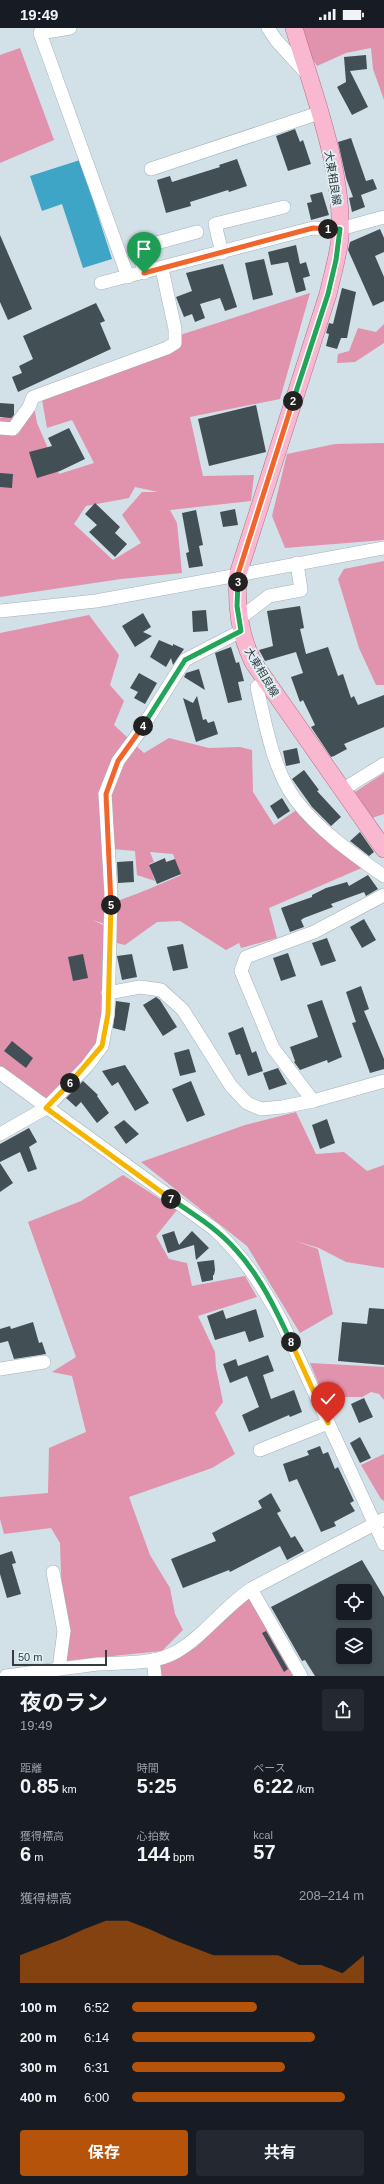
<!DOCTYPE html>
<html lang="ja">
<head>
<meta charset="utf-8">
<style>
  body { margin:0; font-family:Arial,"Noto Sans JP",sans-serif; background:#242831; color:#f1f3f6; height:100vh; display:flex; flex-direction:column; font-size:15px; white-space:nowrap }
  * { box-sizing:border-box; margin:0 }
  p { font-size:13px; color:#9ea1a6 }
  .icon { flex:none; width:22px; height:22px; fill:none; stroke:currentColor; stroke-width:2; stroke-linecap:round; stroke-linejoin:round }
  .map { position:relative; height:1648px; overflow:hidden }
  .details { display:flex; flex-direction:column; background:#171b24; flex:1 }
  .details>* { flex:none }
  .buttons { position:absolute; left:336px; top:1556px; display:grid; gap:8px }
  .buttons a { display:grid; place-items:center; width:36px; height:36px; border-radius:4px; background:#171b24; box-shadow:0 2px 6px #0003; font-size:20px }
  .scale { position:absolute; left:12px; bottom:10px; width:95px; box-sizing:border-box; padding-left:4px; border:2px solid #363c3e; border-top:0; font-size:11px; line-height:14px; white-space:nowrap; color:#363c3e; -webkit-text-stroke:3px #dfeff4; paint-order:stroke }
  .pin { position:absolute; display:grid; place-items:center; width:34px; height:34px; color:#fff; margin:-41px -17px; border-radius:50% 50% 50% 0; rotate:-45deg; box-shadow:0 0 4px #0007 }
  .pin .icon { rotate:45deg }
  .km { position:absolute; width:20px; height:20px; margin:-10px; border-radius:50%; background:#222; color:#fff; font-size:11px; line-height:20px; text-align:center }
  .round { display:grid; place-items:center; flex:none; width:42px; height:42px; border-radius:4px; background:#242831 }
  .overview { display:flex; align-items:center; justify-content:space-between; height:68px; padding:0 20px }
  h1 { font-size:22px; font-weight:700; line-height:30px }
  .stats { display:grid; grid-template-columns:repeat(3,1fr); gap:6px; height:68px; padding:4px 20px }
  .stats div { display:grid; align-content:center }
  .stats b { font-size:20px; font-weight:700 }
  .stats small { font-size:11px; font-weight:400 }
  .stats p { font-size:11px }
  .chart { height:112px; padding:8px 20px }
  .chart p { display:flex; justify-content:space-between }
  .chart svg { width:100%; height:72px; margin-top:4px; fill:#b45309; opacity:.7 }
  .primary-button { display:flex; gap:8px; margin-top:auto; padding:8px 20px }
  .primary-button a { flex:1; height:46px; border-radius:4px; background:#b45309; color:#fff; font-size:16px; font-weight:700; line-height:46px; text-align:center }
  .primary-button a+a { background:#242831; color:#f1f3f6 }
  ul { padding:0 20px; list-style:none; font-size:13px }
  li { display:grid; grid-template-columns:64px 48px 1fr; align-items:center; height:30px }
  li i { height:10px; border-radius:5px; background:#b45309 }
  .status { display:flex; justify-content:space-between; align-items:center; height:28px; padding:0 20px; background:#171b24; direction:ltr }
  .status svg { height:11px; fill:currentColor }
  .map>svg:first-child { display:block }
</style>
</head>
<body>
<div class="status"><b>19:49</b><svg viewBox="0 0 49 12"><path d="M0 12V9h3v3zM5 12V6h3v6zM10 12V3h3v9zM15 12V0h3v12zM26 1h20v11H26zM47 4h2v5h-2z"/></svg></div>
<div class="map">
<svg width="384" height="1648" viewBox="0 0 384 1648">
  <rect width="100%" height="100%" fill="#d2e1e7"/>
  <!-- green -->
  <g fill="#e192ac" fill-rule="evenodd">
    <path d="M298,0H384V72L373,41L371,20L346,25L317,38L301,12Z"/>
    <path d="M20,20L54,112L0,135V27Z"/>
    <path d="M310,265L280,371L190,389L203,448L254,447L251,473L170,482L177,495L182,545L121,551L0,569V390L21,387L34,378L37,395L59,446L94,435L72,392L47,400L41,366L176,320L180,307ZM135,459L158,464H142L122,487L141,515L113,532L74,496L86,478L129,470Z"/>
    <path d="M384,296V315L355,334L337,335L338,326L349,323L358,300L376,304Z"/>
    <path d="M384,415V512L285,520L272,488L287,426L335,416Z"/>
    <path d="M384,533V657H376L359,620L338,551L344,541Z"/>
    <path d="M89,587L119,627L110,657L124,673L114,697L144,725L169,710L209,720L240,719L252,722L253,764L274,797L298,781L364,839L269,880L277,910L241,920L239,915L226,922L180,893L157,894L125,917L113,914L114,874C138,866 159,857 181,847L173,826L150,824L154,834L149,836L155,853L137,847L135,823L112,821L110,898L93,892L107,899L102,1018L49,1076L0,1042V605Z"/>
    <path d="M384,745V786L372,790L355,764Z"/>
    <path d="M296,1084L316,1126L344,1124L367,1143L384,1137V1240L346,1234L319,1220L295,1213L318,1221L333,1286L300,1305L247,1218L141,1134L245,1097Z"/>
    <path d="M123,1147L177,1182L156,1208L169,1231L187,1235L192,1258L245,1248L257,1269L198,1288L215,1324L216,1340L223,1374L215,1385L235,1426L212,1440L129,1469L150,1527L170,1560L175,1586L183,1602L162,1623L64,1633L60,1515L51,1500L4,1506L0,1491V1469L48,1465L49,1420L86,1404L72,1348L52,1344L76,1329L28,1194L81,1173Z"/>
    <path d="M310,1335L384,1339V1372L379,1366L371,1364L362,1369H324Z"/>
    <path d="M384,1426V1473L381,1471L361,1437Z"/>
    <path d="M252,1565L301,1648H155L154,1638L195,1620Z"/>
  </g>
  <!-- water -->
  <path fill="#3fa5c6" d="M80,132L112,231L83,240L62,176L42,183L30,148Z"/>
  <!-- building -->
  <g fill="#424f54" fill-rule="evenodd">
    <path d="M366,27L367,41L350,43L368,79L352,87L337,59L346,54L344,29Z"/>
    <path d="M295,101L300,114L303,112L311,136L288,143L276,108Z"/>
    <path d="M351,110L366,153L373,151L377,161L361,167L365,179L352,184L349,170L353,169L346,150L338,114Z"/>
    <path d="M237,131L247,158L229,164L228,162L190,174L191,178L166,185L157,152L170,148L172,154L220,139L219,137Z"/>
    <path d="M322,164L329,187L311,192L307,175L312,174L310,167Z"/>
    <path d="M380,201L384,210V224L375,228L384,249V273L373,278L348,222L350,214Z"/>
    <path d="M0,207L32,281L8,292L0,274Z"/>
    <path d="M296,217L300,236L306,234L310,248L303,250L306,262L296,265L288,234L271,237L268,224Z"/>
    <path d="M264,231L273,267L253,272L245,235Z"/>
    <path d="M223,236L237,279L225,283L220,270L200,276L205,290L195,294L192,286L184,289L176,269L192,263L186,245Z"/>
    <path d="M342,260L356,264L347,310H341L337,321L326,318L329,306L326,305L329,295L333,296Z"/>
    <path d="M96,275L105,293L100,295L111,321L18,364L12,349L22,345L19,338L33,331L23,308Z"/>
    <path d="M0,375L14,376V387L11,390L0,389Z"/>
    <path d="M256,377L266,424L209,438L198,391Z"/>
    <path d="M69,400L85,431L60,443L37,450L29,424L52,418L48,410Z"/>
    <path d="M0,445L13,446L12,460L0,459Z"/>
    <path d="M95,475L120,499L115,505L127,516L115,529L89,504L97,497L85,486Z"/>
    <path d="M235,481L238,497L223,499L220,484Z"/>
    <path d="M196,482L203,517L199,518L203,538L189,540L186,525L189,524L182,485Z"/>
    <path d="M300,578L304,600L300,601L306,626L328,619L338,648L343,646L351,670L354,668L358,677L384,667V699L344,716L347,721L334,728L331,729L311,699L315,697L303,672L300,674L291,649L303,645L296,624L265,633L259,622L273,618L267,583Z"/>
    <path d="M206,582L208,603L193,604L192,583Z"/>
    <path d="M143,585L151,599L143,604L152,608L135,619L122,598Z"/>
    <path d="M159,612L173,618V616L184,621L173,637L171,630L166,639L150,629Z"/>
    <path d="M231,619L236,635L239,634L244,653L238,654L242,672L228,675L215,625Z"/>
    <path d="M199,641L205,662L184,649L186,645Z"/>
    <path d="M139,645L157,655L145,676L134,670L138,664L130,660Z"/>
    <path d="M197,668L203,692L206,691L208,695L214,693L218,706L196,714L183,670L193,675Z"/>
    <path d="M297,720L300,735L286,738L283,723Z"/>
    <path d="M304,742L319,762L317,763L341,789L331,798L312,779L292,751Z"/>
    <path d="M282,770L290,783L278,791L270,778Z"/>
    <path d="M360,804L374,824L369,828L350,813Z"/>
    <path d="M165,830L166,834L175,831L181,846L157,856L149,837Z"/>
    <path d="M133,833L134,854L118,855L117,834Z"/>
    <path d="M368,847L378,861L366,868L364,864L331,876L333,879L304,890L301,892L304,899L290,904L281,880L312,869V867L326,860L347,854L349,858Z"/>
    <path d="M364,891L376,912L362,920L350,899Z"/>
    <path d="M327,910L336,933L321,938L312,915Z"/>
    <path d="M183,916L188,940L173,943L167,919Z"/>
    <path d="M288,925L296,948L281,953L273,930Z"/>
    <path d="M83,926L88,950L73,953L68,929Z"/>
    <path d="M132,926L137,949L122,952L117,928Z"/>
    <path d="M361,958L369,981L364,983L384,1031V1041L370,1045L352,995L356,994L346,964Z"/>
    <path d="M156,969L160,972L177,999L163,1008L143,977Z"/>
    <path d="M322,972L342,1029L328,1035L327,1032L300,1042L294,1034L295,1033L290,1019L318,1009L307,977Z"/>
    <path d="M116,973L130,975L125,1003L113,1000Z"/>
    <path d="M243,999L252,1025L256,1023L263,1043L248,1048L240,1026L236,1027L228,1005Z"/>
    <path d="M12,1013L33,1030L26,1040L4,1023Z"/>
    <path d="M189,1021L196,1044L180,1048L174,1025Z"/>
    <path d="M125,1037L149,1075L135,1083L118,1054L112,1058L102,1043Z"/>
    <path d="M278,1040L287,1056L269,1062L263,1045Z"/>
    <path d="M83,1053L98,1067L97,1068L109,1085L97,1095L81,1074L76,1079L66,1070Z"/>
    <path d="M191,1053L205,1087L187,1094L172,1061Z"/>
    <path d="M327,1091L335,1115L320,1121L312,1097Z"/>
    <path d="M124,1092L139,1106L126,1116L114,1099Z"/>
    <path d="M29,1100L37,1114L29,1119L37,1141L28,1144L20,1124L0,1134V1116Z"/>
    <path d="M0,1135L13,1155L0,1164Z"/>
    <path d="M174,1203L179,1217L192,1203L209,1220L196,1232L194,1217L168,1225L162,1207Z"/>
    <path d="M214,1232L215,1242L214,1247H213V1252L202,1254L197,1234Z"/>
    <path d="M369,1280L384,1281V1337L338,1333L342,1294L367,1296Z"/>
    <path d="M256,1281L264,1309L249,1314L245,1303L215,1312L207,1288L223,1282L226,1291Z"/>
    <path d="M33,1294L39,1315L42,1314L46,1326L14,1331L8,1313L0,1315V1301L10,1298L11,1301Z"/>
    <path d="M268,1327L274,1343L263,1347L271,1371L294,1362L302,1384L290,1389L289,1387L249,1404L242,1387L259,1379L247,1348L230,1355L223,1336L236,1331L238,1338Z"/>
    <path d="M364,1370L373,1389L359,1395L351,1376Z"/>
    <path d="M360,1409L371,1430L360,1435L350,1415Z"/>
    <path d="M320,1418L323,1426L328,1424L335,1441L338,1439L354,1473L350,1475L355,1483L334,1494L336,1498L321,1504L297,1451L289,1454L283,1436L309,1427L307,1423Z"/>
    <path d="M271,1465L281,1483L277,1485L291,1510L295,1508L304,1523L287,1532L280,1518L230,1544L229,1542L183,1560L171,1531L216,1513L212,1505L262,1480L258,1473Z"/>
    <path d="M12,1523L16,1535L12,1536L21,1566L7,1570L0,1546V1527Z"/>
    <path d="M362,1532L384,1569V1648H315L305,1632L302,1633L271,1579ZM343,1563H365V1585H343ZM343,1607H365V1629H343Z"/>
    <path d="M266,1603L288,1641L284,1644L262,1605Z"/>
  </g>
  <g fill="none" stroke-linecap="round" stroke-linejoin="round">
    <defs>
      <g id="minor">
        <path d="M70,0L40,5L128,249"/>
        <path d="M268,0L276,12L307,46"/>
        <path d="M151,141L319,85"/>
        <path d="M222,225L215,196L284,179"/>
        <path d="M144,245L138,220L197,204"/>
        <path d="M101,255L313,200L340,201L384,189"/>
        <path d="M0,400L13,401L29,379L33,369L167,320L175,315V301L162,241"/>
        <path d="M0,583L96,573L384,520"/>
        <path d="M239,591L269,568L301,562L297,535"/>
        <path d="M265,653L257,659C265,695 273,741 295,771C317,801 354,827 384,848"/>
        <path d="M342,762L384,736"/>
        <path d="M108,965L140,959L161,962L183,982L231,1058L247,1075L261,1081L282,1079L313,1073L384,1053"/>
        <path d="M0,1045L214,1201C244,1229 262,1257 281,1292L384,1516"/>
        <path d="M313,1073L273,1020L241,943L246,929L314,904L384,867"/>
        <path d="M0,1106L46,1080L87,1038L102,1018L108,986L111,866L105,766L118,733L138,706L185,632L241,603"/>
        <path d="M0,1341L44,1334"/>
        <path d="M260,1422L328,1395"/>
        <path d="M53,1544L64,1603L59,1641"/>
        <path d="M251,1561L301,1648"/>
        <path d="M153,1632L155,1648"/>
        <path d="M6,1648C37,1644 67,1640 98,1636C123,1634 153,1637 176,1624C204,1608 223,1580 251,1561L384,1491"/>
      </g>
      <path id="major" d="M294,0C313,64 344,143 340,210C338,229 332,248 328,266L238,546C236,577 239,605 253,634L384,821"/>
    </defs>
    <!-- minor casing -->
    <use href="#minor" stroke="#a3b1b7" stroke-width="14"/>
    <!-- major casing -->
    <use href="#major" stroke="#b36e88" stroke-width="18"/>
    <!-- minor -->
    <use href="#minor" stroke="#fff" stroke-width="13"/>
    <!-- major -->
    <use href="#major" stroke="#fab8d0" stroke-width="17"/>
  </g>
  <g fill="none" stroke-linecap="round" stroke-linejoin="round">
    <defs>
      <path id="split-1" d="M144,245L313,200L328,201"/>
      <path id="split-2" d="M293,373L328,266L336,232L340,201H328"/>
      <path id="split-3" d="M238,554V546L293,373"/>
      <path id="split-4" d="M143,698L185,632L241,603L237,578L238,554"/>
      <path id="split-5" d="M111,877L106,766L118,733L143,698"/>
      <path id="split-6" d="M70,1055L102,1018L108,986L111,877"/>
      <path id="split-7" d="M70,1055L46,1080L171,1171"/>
      <path id="split-8" d="M171,1171C193,1186 218,1201 236,1222C260,1248 276,1282 291,1314"/>
      <path id="split-9" d="M291,1314L328,1395"/>
    </defs>
    <!-- split-1 casing -->
    <use href="#split-1" stroke="#fff" stroke-width="8"/>
    <!-- split-2 casing -->
    <use href="#split-2" stroke="#fff" stroke-width="8"/>
    <!-- split-3 casing -->
    <use href="#split-3" stroke="#fff" stroke-width="8"/>
    <!-- split-4 casing -->
    <use href="#split-4" stroke="#fff" stroke-width="8"/>
    <!-- split-5 casing -->
    <use href="#split-5" stroke="#fff" stroke-width="8"/>
    <!-- split-6 casing -->
    <use href="#split-6" stroke="#fff" stroke-width="8"/>
    <!-- split-7 casing -->
    <use href="#split-7" stroke="#fff" stroke-width="8"/>
    <!-- split-8 casing -->
    <use href="#split-8" stroke="#fff" stroke-width="8"/>
    <!-- split-9 casing -->
    <use href="#split-9" stroke="#fff" stroke-width="8"/>
    <!-- split-1 -->
    <use href="#split-1" stroke="#f0652b" stroke-width="5"/>
    <!-- split-2 -->
    <use href="#split-2" stroke="#22a559" stroke-width="5"/>
    <!-- split-3 -->
    <use href="#split-3" stroke="#f0652b" stroke-width="5"/>
    <!-- split-4 -->
    <use href="#split-4" stroke="#22a559" stroke-width="5"/>
    <!-- split-5 -->
    <use href="#split-5" stroke="#f0652b" stroke-width="5"/>
    <!-- split-6 -->
    <use href="#split-6" stroke="#f5b400" stroke-width="5"/>
    <!-- split-7 -->
    <use href="#split-7" stroke="#f5b400" stroke-width="5"/>
    <!-- split-8 -->
    <use href="#split-8" stroke="#22a559" stroke-width="5"/>
    <!-- split-9 -->
    <use href="#split-9" stroke="#f5b400" stroke-width="5"/>
  </g>
  <g text-anchor="middle" dominant-baseline="central" stroke-width="4" stroke-linejoin="round" paint-order="stroke">
    <!-- street labels -->
    <g font-size="11" fill="#363c3e" stroke="#dfeff4">
      <text transform="translate(333 150) rotate(81)">大東相良線</text>
      <text transform="translate(262 644) rotate(59)">大東相良線</text>
    </g>
  </g>
</svg>
<div class="buttons">
<a><svg class="icon" aria-label="locate" viewBox="0 0 24 24"><circle cx="12" cy="12" r="6"/><path d="M12 2v4M12 18v4M2 12h4M18 12h4"/></svg></a>
<a><svg class="icon" aria-label="layers" viewBox="0 0 24 24"><path d="M12 4l9 5-9 5-9-5zM3 14l9 5 9-5"/></svg></a>
</div>
<div class="scale">50 m</div>
<div class="pin" style="left:144px;top:245px;background:#1e9e55"><svg class="icon" aria-label="arrive" viewBox="0 0 24 24"><path d="M6 21V4h12l-3 4 3 4H6"/></svg></div>
<div class="pin" style="left:328px;top:1395px;background:#d93025"><svg class="icon" aria-label="check" viewBox="0 0 24 24"><path d="M5 12l5 5 9-10"/></svg></div>
<b class="km" style="left:328px;top:201px">1</b>
<b class="km" style="left:293px;top:373px">2</b>
<b class="km" style="left:238px;top:554px">3</b>
<b class="km" style="left:143px;top:698px">4</b>
<b class="km" style="left:111px;top:877px">5</b>
<b class="km" style="left:70px;top:1055px">6</b>
<b class="km" style="left:171px;top:1171px">7</b>
<b class="km" style="left:291px;top:1314px">8</b>
</div>
<section class="details">
<div class="overview"><div><h1>夜のラン</h1><p>19:49</p></div><a class="round"><svg class="icon" aria-label="share" viewBox="0 0 24 24"><path d="M12 15V3M7 8l5-5 5 5M5 13v7h14v-7"/></svg></a></div>
<div class="stats">
<div><p>距離</p><b>0.85<small> km</small></b></div>
<div><p>時間</p><b>5:25</b></div>
<div><p>ペース</p><b>6:22<small> /km</small></b></div>
</div>
<div class="stats">
<div><p>獲得標高</p><b>6<small> m</small></b></div>
<div><p>心拍数</p><b>144<small> bpm</small></b></div>
<div><p>kcal</p><b>57</b></div>
</div>
<div class="chart"><p><span>獲得標高</span>208–214 m</p>
<svg viewBox="0 0 160 44" preserveAspectRatio="none"><path d="M0 44V27L10 22L20 17L30 11L40 6L50 6L60 11L70 17L80 22L90 27L100 27L110 27L120 27L130 33L140 33L150 38L160 27V44z"/></svg>
</div>
<ul>
<li><b>100 m</b>6:52<i style="width:54%"></i></li>
<li><b>200 m</b>6:14<i style="width:79%"></i></li>
<li><b>300 m</b>6:31<i style="width:66%"></i></li>
<li><b>400 m</b>6:00<i style="width:92%"></i></li>
</ul>
<div class="primary-button"><a>保存</a><a>共有</a></div>
</section>
</body>
</html>
